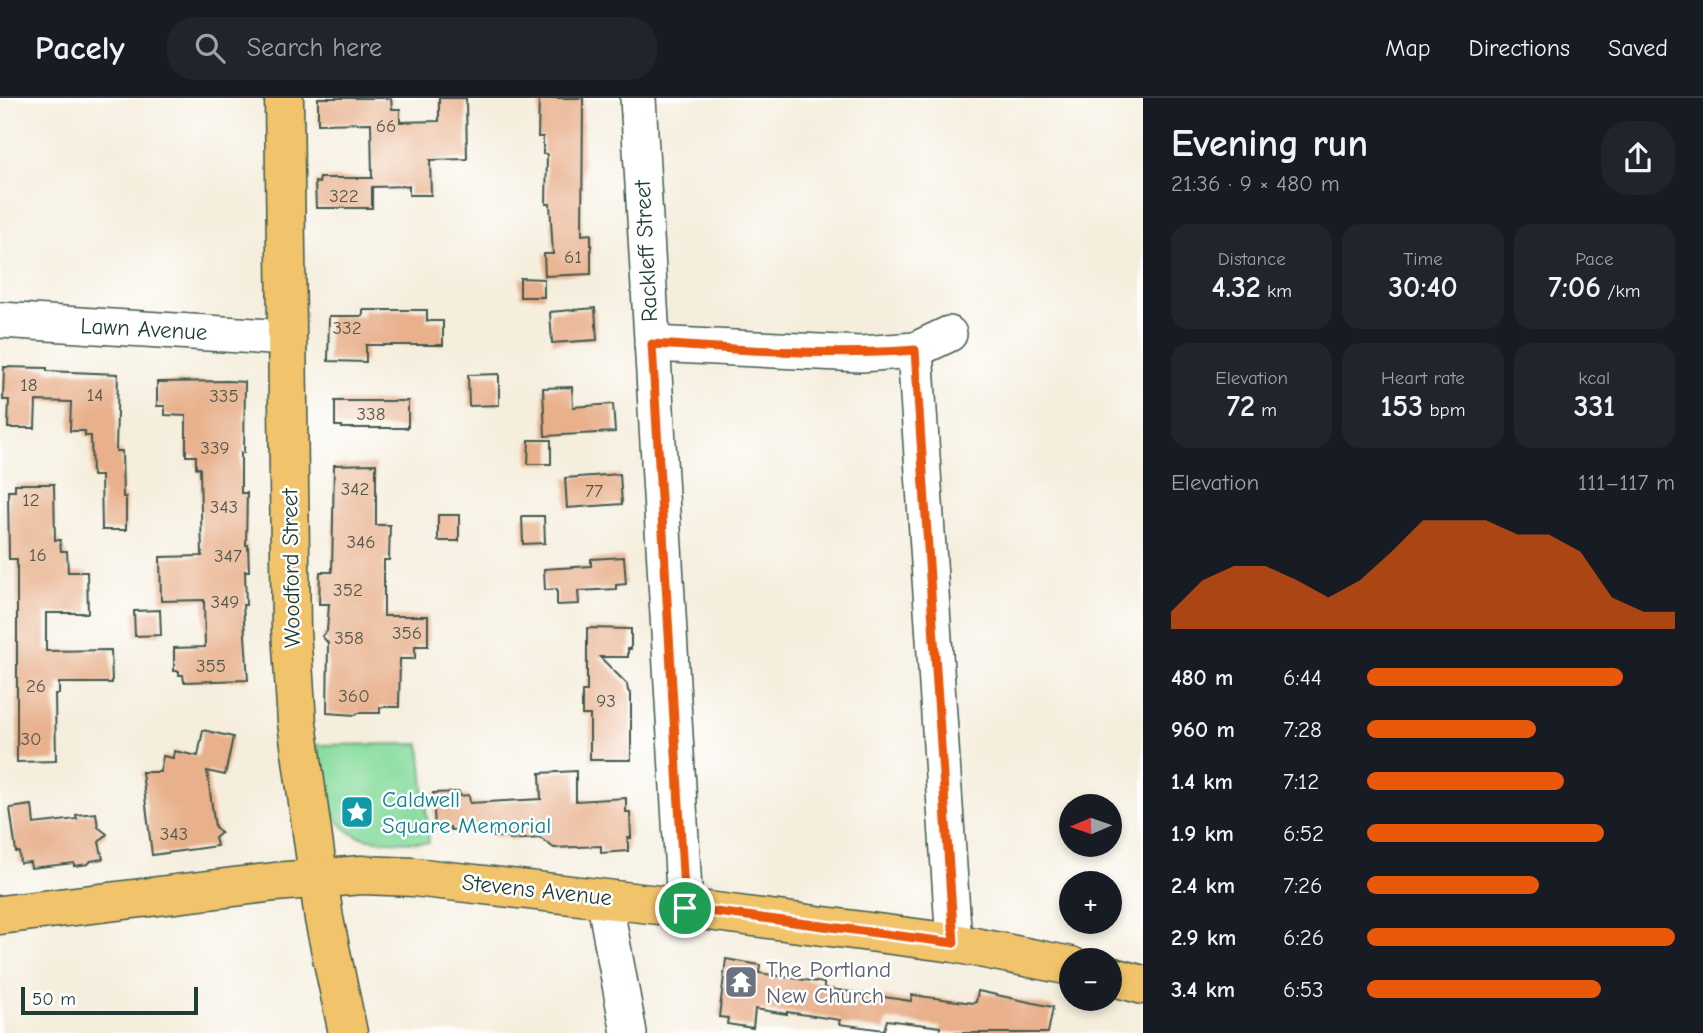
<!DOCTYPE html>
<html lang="en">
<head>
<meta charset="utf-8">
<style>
  body { margin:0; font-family:"Comic Neue",sans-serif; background:#20242c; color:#f1f3f6; height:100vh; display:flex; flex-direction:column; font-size:26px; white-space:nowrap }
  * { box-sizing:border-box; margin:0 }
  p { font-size:23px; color:#9ea1a6 }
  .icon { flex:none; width:38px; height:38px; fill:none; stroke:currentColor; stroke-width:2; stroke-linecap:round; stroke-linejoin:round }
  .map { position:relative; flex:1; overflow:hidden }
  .details { display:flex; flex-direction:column; background:#171b24; width:560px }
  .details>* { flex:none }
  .needle { width:46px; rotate:268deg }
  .controls { position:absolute; left:1059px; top:696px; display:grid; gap:14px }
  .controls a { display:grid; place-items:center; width:63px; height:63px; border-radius:50%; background:#171b24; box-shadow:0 4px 10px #0003; font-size:35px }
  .scale { position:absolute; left:21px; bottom:18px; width:177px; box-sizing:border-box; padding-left:7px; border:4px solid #1f3d34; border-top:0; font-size:19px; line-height:24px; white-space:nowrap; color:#1f3d34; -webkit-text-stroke:5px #fff; paint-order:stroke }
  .pin { position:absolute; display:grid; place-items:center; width:60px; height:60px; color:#fff; margin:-30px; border:4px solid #fff; border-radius:50%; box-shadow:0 2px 7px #0007 }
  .round { display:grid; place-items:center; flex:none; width:74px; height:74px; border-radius:28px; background:#20242c }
  .head { display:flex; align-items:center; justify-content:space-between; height:119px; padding:0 28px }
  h1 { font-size:38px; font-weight:700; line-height:52px }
  .stats { display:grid; grid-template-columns:repeat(3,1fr); gap:10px; height:119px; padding:7px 28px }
  .stats div { display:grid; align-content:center; border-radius:18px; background:#20242c; text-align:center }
  .stats b { font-size:30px; font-weight:700 }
  .stats small { font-size:19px; font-weight:400 }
  .stats p { font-size:19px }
  .chart { height:196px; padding:14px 28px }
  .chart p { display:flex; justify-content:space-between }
  .chart svg { width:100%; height:126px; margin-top:7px; fill:#ea580c; opacity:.7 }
  ul { padding:0 28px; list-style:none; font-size:23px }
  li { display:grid; grid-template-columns:112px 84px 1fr; align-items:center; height:52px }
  li i { height:18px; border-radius:9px; background:#ea580c }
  header { display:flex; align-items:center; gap:42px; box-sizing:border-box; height:98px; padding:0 35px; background:#171b24; border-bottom:2px solid #363941 }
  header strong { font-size:33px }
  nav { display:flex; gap:38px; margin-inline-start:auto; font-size:24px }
  .search { width:490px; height:63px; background:#20242c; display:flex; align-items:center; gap:18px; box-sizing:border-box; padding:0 24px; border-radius:28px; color:#9ea1a6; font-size:26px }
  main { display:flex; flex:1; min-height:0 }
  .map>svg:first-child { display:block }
</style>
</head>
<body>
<header>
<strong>Pacely</strong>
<div class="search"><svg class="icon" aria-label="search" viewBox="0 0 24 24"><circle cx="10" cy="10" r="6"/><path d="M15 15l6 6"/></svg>Search here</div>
<nav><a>Map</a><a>Directions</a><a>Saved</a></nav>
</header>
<main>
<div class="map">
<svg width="1143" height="935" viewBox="0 0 1143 935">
  <rect width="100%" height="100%" fill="#fff"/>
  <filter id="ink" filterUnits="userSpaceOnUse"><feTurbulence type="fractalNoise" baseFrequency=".0143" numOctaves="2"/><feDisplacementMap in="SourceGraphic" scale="14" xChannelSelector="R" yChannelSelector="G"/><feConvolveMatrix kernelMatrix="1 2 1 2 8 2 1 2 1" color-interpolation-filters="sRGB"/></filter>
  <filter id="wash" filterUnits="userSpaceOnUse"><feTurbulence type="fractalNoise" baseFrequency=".00686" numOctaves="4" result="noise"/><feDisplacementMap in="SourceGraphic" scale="28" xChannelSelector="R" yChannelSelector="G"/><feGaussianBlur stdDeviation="1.57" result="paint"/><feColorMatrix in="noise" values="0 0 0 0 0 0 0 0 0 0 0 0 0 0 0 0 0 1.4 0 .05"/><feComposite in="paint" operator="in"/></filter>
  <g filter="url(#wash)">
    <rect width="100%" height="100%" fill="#f5eedd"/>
    <!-- green -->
    <path fill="#87dc9e" stroke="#538c69" stroke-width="2" d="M420,646L429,745C407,743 379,745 358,738C324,726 323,676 317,647Z"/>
    <g id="blocks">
      <!-- building -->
      <g fill="#e8b08b">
        <path d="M318,0H391L392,11H400V24L439,23V0H466L467,61L430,62L431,97H409V88L372,89V110H316L315,84L319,85L320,80H372L371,25L318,26Z"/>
        <path d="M539,0H583L582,137L591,136V176L545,178L544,156H553L550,106H546L547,56H543V39H538Z"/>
        <path d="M520,180L544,181V199H520Z"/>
        <path d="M595,210L597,242L552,245L550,214Z"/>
        <path d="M363,212H427V223H443V247H366V264L328,263L329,218H363Z"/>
        <path d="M4,269L47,270V273L118,276L116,353H122L123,399H126V432H102L101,378H92L91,338H85V333H70L71,304L36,303L35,330H8L9,302H3Z"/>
        <path d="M499,276V307L469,308L468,277Z"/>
        <path d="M227,283L245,284L244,355H241V395H247L246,447H248L249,473H245L246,507H243L248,582L184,584L183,577H179V573H174V550L205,549L204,502L161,503L160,459L202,458L200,370H196V358H186V318L165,317V308H157V284Z"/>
        <path d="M572,289L573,309L613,306L615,334L545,338L543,290Z"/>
        <path d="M335,303H408V330H342V328H335Z"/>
        <path d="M529,342H551V366H528Z"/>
        <path d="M376,366V427H390L389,462H384V518H428V548H415V561H400L399,609H380V615H358L355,617L327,615L328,545L322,538L327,533L329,506H319L320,474H332L334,367Z"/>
        <path d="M620,376L622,406L567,410L565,380Z"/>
        <path d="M15,386H54L55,442H60L61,453H67L68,474H87L88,515H46V553L111,552L112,585H59V596H55L56,663L17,664V461H9L8,393H15Z"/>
        <rect x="438" y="417" width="21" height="26"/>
        <path d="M522,418H544L545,445L523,446Z"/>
        <path d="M624,459L626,486L616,487V491L578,493L579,506L557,507V491L545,492L544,471L591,468V461Z"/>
        <path d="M160,512L161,537L135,538L134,513Z"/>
        <path d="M587,530L631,531V551H628V559H600L627,586L628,593L631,596V662H590V617H582V593H587Z"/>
        <path d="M203,632L233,639L225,677L207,673L215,729L221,735L215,740L217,748L152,757L142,674H160L163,658L173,660L174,653L198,658Z"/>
        <path d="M576,673V703L626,700V714H630L631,740H628V753L601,755V748L554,750L540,740L509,742V738L494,739V729L451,732L450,729L435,730L433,695L459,694L460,698L469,697L470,705L541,701L540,675Z"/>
        <path d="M32,707L34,726L77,721L76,717L96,715L98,729L107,736L99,744L103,761L91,763L88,766L74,768V765L31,770L30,764L20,765L19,754H16L10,710Z"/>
        <path d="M726,861L760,867L759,875L824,885V890L911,903L912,897L973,905L976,904L978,893L1053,909L1048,935H940V929L887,922L884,932L839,926L840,922L787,914V916L755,911L753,930L727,926L728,920L719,919Z"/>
      </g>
    </g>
  </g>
  <g filter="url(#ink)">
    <use href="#blocks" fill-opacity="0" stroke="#3f584d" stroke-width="2"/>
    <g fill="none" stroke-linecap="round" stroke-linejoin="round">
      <defs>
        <g id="minor">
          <path d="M638,0L685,810"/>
          <path d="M0,222L287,240"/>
          <path d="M652,246L861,256L915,252L949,236"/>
          <path d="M915,252L954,845"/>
          <path d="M604,800L629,935"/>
        </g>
        <g id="major">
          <path d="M284,0L291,533L297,625L324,821L348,935"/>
          <path d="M0,817L275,784L362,777L414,779L685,810L954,845L1071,868"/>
          <path d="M1110,878L1143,887"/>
        </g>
      </defs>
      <!-- minor casing -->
      <use href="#minor" stroke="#3f584d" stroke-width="38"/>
      <!-- major casing -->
      <use href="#major" stroke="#3f584d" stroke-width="41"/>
      <!-- minor -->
      <use href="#minor" stroke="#fff" stroke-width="35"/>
      <!-- major -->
      <use href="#major" stroke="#f1c36a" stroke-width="38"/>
    </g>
  </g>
  <g fill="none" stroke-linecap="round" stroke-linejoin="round" filter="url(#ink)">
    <defs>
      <path id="route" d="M652,246C740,251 827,259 915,252L954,845L685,810Z"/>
    </defs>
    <!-- route casing -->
    <use href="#route" stroke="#fff" stroke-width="14"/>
    <!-- route -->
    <use href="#route" stroke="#ea580c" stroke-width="9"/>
  </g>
  <!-- icons -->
  <defs>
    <symbol id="sight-square" viewBox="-11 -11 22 22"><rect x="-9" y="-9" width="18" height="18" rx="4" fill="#0f9aa8" stroke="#fff"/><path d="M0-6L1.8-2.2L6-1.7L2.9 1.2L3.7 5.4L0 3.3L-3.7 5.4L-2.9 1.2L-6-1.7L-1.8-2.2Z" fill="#fff"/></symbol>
    <symbol id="temple-square" viewBox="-11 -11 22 22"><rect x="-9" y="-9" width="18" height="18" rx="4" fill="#6b7280" stroke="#fff"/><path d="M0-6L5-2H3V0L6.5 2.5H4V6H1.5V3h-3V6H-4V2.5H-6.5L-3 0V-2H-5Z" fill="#fff"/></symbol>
  </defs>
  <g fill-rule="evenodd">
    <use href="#sight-square" x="338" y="695" width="38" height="38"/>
    <use href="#temple-square" x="722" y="865" width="38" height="38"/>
  </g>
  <g text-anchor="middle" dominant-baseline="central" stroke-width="5" stroke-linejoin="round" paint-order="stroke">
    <!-- number labels -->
    <g font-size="19" fill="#515a4a">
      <text x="386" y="28">66</text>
      <text x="344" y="98">322</text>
      <text x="573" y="159">61</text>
      <text x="347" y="230">332</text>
      <text x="29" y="287">18</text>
      <text x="95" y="297">14</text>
      <text x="224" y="298">335</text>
      <text x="371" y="316">338</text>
      <text x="215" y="350">339</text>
      <text x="355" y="391">342</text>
      <text x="594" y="393">77</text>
      <text x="31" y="402">12</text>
      <text x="224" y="409">343</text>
      <text x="361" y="444">346</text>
      <text x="38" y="457">16</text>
      <text x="228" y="458">347</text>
      <text x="348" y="492">352</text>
      <text x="225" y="504">349</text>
      <text x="407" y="535">356</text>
      <text x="349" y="540">358</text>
      <text x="211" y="568">355</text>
      <text x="36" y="588">26</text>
      <text x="354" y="598">360</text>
      <text x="606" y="603">93</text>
      <text x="31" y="641">30</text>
      <text x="174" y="736">343</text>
    </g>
    <!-- street labels -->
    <g font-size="23" fill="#1f3d34" stroke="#fff">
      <text transform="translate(646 153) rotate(-93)">Rackleff Street</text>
      <text transform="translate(144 231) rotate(3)">Lawn Avenue</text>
      <text transform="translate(291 470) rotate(-91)">Woodford Street</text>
      <text transform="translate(537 792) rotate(6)">Stevens Avenue</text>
    </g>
    <!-- culture labels -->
    <g font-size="23" fill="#0d838f" stroke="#fff" text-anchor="start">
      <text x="382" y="701">Caldwell<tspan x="382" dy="26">Square Memorial</tspan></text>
    </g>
    <!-- worship labels -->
    <g font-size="23" fill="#5b616d" stroke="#fff" text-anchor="start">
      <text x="766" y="871">The Portland<tspan x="766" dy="26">New Church</tspan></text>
    </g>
  </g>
</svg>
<div class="controls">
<a><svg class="needle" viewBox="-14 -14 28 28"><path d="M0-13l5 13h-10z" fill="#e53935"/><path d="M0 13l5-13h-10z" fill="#9ea1a6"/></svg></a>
<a>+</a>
<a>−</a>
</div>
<div class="scale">50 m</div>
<div class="pin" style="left:685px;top:810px;background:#1e9e55"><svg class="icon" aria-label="arrive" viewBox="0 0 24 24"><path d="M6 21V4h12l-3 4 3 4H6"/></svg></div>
</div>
<section class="details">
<div class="head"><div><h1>Evening run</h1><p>21:36 · 9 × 480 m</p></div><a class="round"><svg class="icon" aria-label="share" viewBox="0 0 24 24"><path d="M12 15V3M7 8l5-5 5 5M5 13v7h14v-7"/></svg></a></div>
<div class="stats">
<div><p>Distance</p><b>4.32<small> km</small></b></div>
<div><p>Time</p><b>30:40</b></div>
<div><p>Pace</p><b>7:06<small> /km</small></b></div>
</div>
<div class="stats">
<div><p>Elevation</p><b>72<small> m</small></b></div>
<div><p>Heart rate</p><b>153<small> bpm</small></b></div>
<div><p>kcal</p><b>331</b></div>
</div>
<div class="chart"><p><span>Elevation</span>111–117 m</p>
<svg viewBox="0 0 160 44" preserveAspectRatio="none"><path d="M0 44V38L10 27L20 22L30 22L40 27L50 33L60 27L70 17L80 6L90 6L100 6L110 11L120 11L130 17L140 33L150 38L160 38V44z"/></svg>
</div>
<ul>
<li><b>480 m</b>6:44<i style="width:83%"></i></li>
<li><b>960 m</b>7:28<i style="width:55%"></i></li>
<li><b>1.4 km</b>7:12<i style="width:64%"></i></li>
<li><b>1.9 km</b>6:52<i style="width:77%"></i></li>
<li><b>2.4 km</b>7:26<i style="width:56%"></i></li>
<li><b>2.9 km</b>6:26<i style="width:100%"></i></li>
<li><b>3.4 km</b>6:53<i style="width:76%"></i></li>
</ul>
</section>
</main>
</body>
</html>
